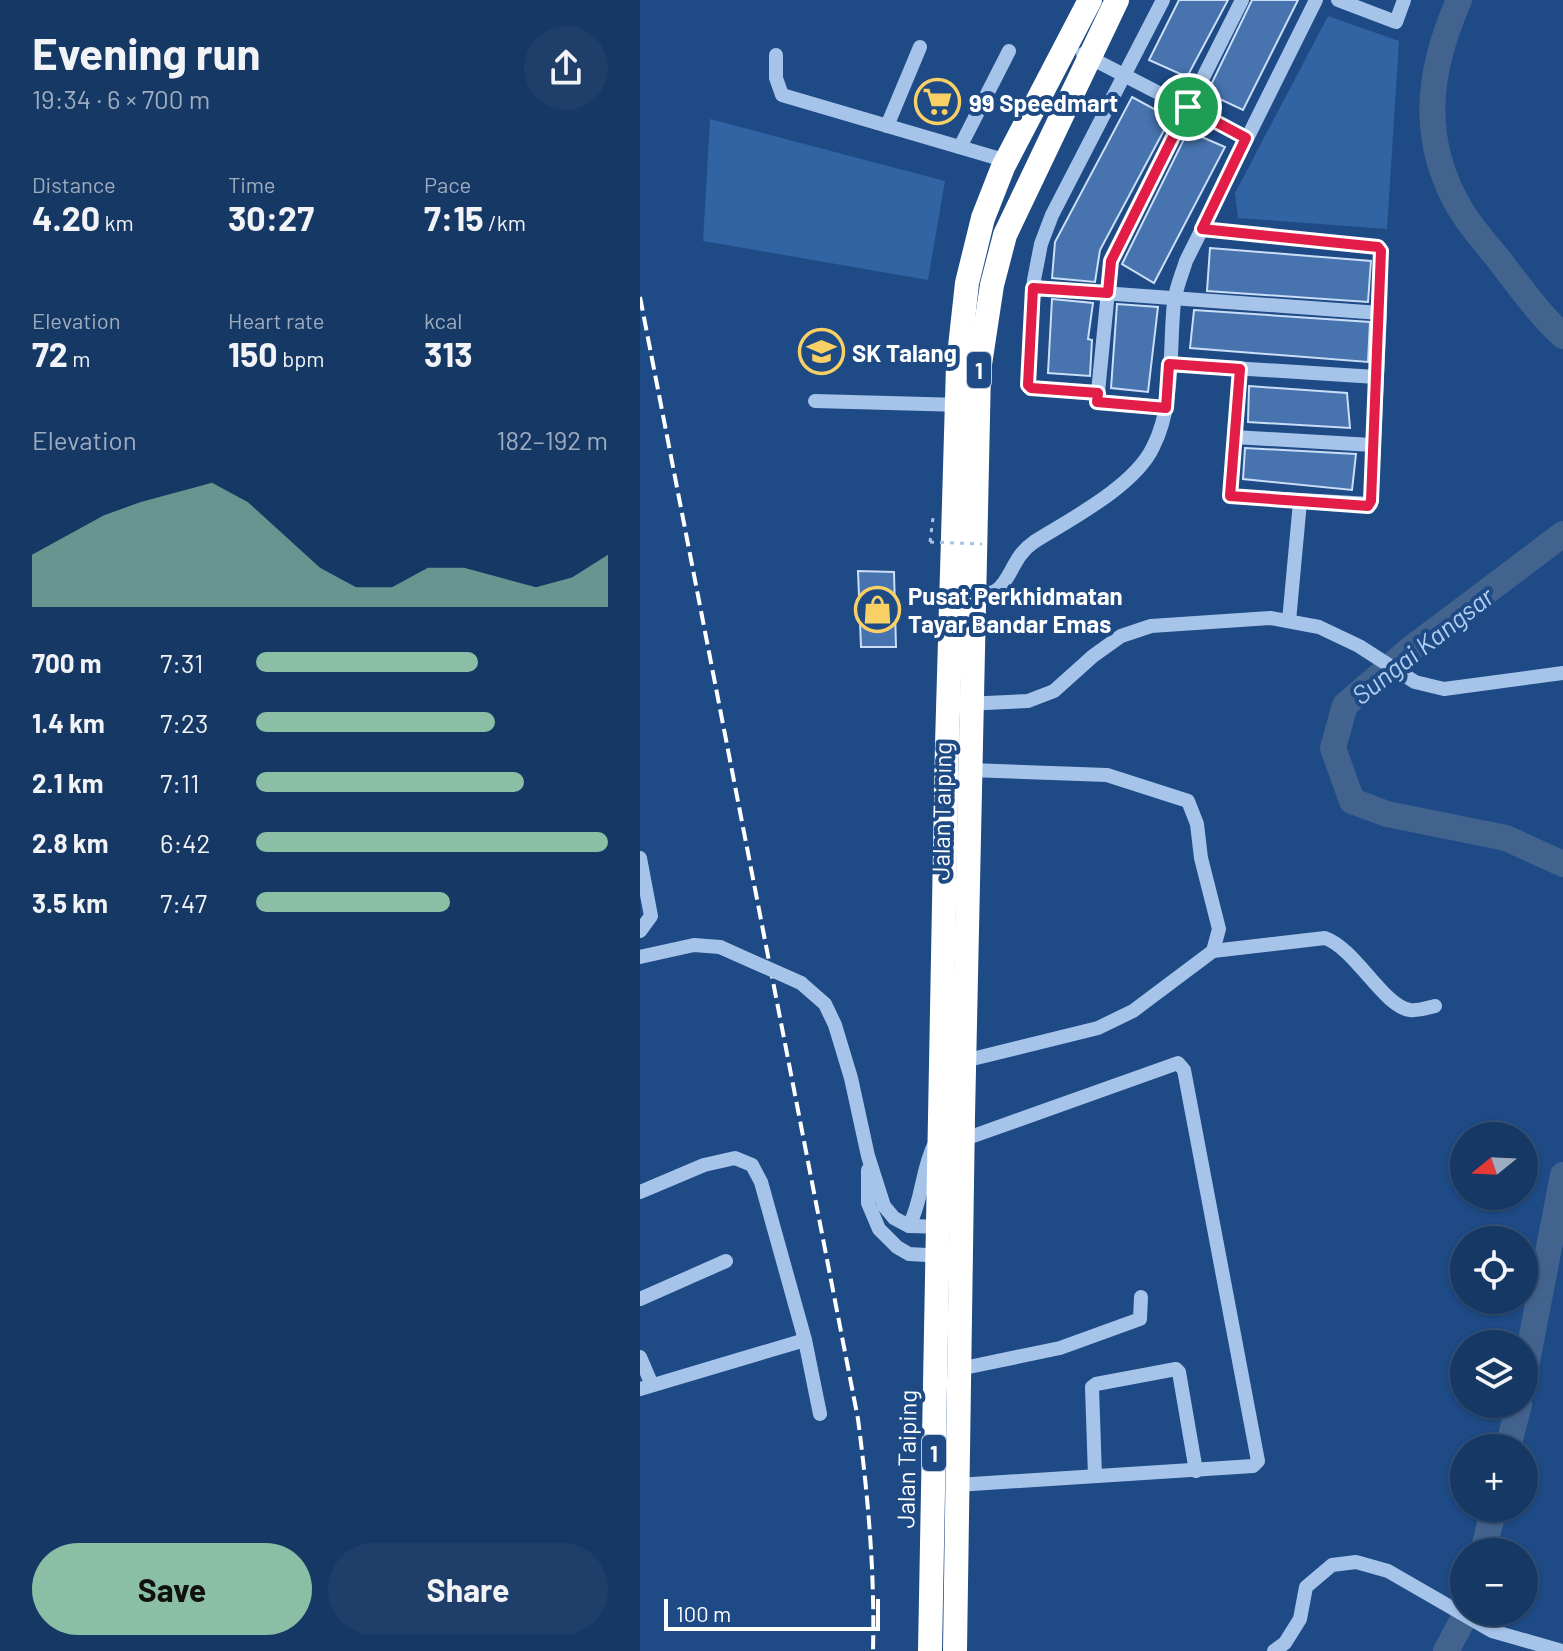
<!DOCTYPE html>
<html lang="en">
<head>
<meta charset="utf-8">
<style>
  body { margin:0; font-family:Barlow,sans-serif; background:#1f3f6a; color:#f1f3f6; height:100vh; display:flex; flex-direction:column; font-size:30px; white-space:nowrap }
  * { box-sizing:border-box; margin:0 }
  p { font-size:26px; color:#9eacbf }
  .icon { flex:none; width:44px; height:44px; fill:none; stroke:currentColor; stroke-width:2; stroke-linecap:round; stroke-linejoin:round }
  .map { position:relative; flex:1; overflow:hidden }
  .panel { display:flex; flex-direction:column; background:#163864; width:640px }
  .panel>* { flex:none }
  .needle { width:52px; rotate:252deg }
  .buttons { position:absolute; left:810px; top:1122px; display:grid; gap:16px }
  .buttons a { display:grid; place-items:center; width:88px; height:88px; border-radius:50%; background:#163864; box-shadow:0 2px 6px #0004,0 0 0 2px #355278; font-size:40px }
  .scale { position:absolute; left:24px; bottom:20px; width:216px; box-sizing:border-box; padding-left:8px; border:4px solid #fff; border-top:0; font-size:22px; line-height:28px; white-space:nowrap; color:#fff; -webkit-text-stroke:6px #1e4a85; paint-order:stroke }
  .pin { position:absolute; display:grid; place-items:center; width:68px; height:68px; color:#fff; margin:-34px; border:4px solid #fff; border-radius:50%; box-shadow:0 2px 8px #0007 }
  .round { display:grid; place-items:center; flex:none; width:84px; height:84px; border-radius:42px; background:#1f3f6a }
  .summary { display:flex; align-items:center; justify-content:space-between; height:136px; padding:0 32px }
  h1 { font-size:44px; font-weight:700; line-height:60px }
  .stats { display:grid; grid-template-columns:repeat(3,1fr); gap:12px; height:136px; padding:8px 32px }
  .stats div { display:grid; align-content:center }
  .stats b { font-size:34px; font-weight:700 }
  .stats small { font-size:22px; font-weight:400 }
  .stats p { font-size:22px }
  .chart { height:224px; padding:16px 32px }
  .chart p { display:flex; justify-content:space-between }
  .chart svg { width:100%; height:144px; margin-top:8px; fill:#8abfa5; opacity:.7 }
  .action { display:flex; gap:16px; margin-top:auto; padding:16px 32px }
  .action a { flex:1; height:92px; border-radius:48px; background:#8abfa5; color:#111; font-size:32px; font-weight:700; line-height:92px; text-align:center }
  .action a+a { background:#1f3f6a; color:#f1f3f6 }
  ul { padding:0 32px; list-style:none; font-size:26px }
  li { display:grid; grid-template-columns:128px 96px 1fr; align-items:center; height:60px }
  li i { height:20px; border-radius:10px; background:#8abfa5 }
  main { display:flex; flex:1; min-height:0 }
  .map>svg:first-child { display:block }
</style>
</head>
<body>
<main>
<section class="panel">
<div class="summary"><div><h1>Evening run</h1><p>19:34 · 6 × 700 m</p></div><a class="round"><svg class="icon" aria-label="share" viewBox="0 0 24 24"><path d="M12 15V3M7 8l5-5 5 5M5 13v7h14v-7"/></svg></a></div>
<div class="stats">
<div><p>Distance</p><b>4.20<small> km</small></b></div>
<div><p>Time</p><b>30:27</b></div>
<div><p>Pace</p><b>7:15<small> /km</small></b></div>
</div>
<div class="stats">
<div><p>Elevation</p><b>72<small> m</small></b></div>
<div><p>Heart rate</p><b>150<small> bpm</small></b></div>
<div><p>kcal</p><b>313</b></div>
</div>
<div class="chart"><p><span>Elevation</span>182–192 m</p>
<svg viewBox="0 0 160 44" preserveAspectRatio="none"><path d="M0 44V28L10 22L20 16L30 12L40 9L50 6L60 12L70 22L80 32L90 38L100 38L110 32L120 32L130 35L140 38L150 35L160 28V44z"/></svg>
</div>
<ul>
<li><b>700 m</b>7:31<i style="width:63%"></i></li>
<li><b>1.4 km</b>7:23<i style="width:68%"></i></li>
<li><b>2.1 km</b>7:11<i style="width:76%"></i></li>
<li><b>2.8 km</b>6:42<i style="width:100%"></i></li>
<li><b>3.5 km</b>7:47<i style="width:55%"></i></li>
</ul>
<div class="action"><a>Save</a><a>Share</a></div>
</section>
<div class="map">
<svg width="923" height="1651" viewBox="0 0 923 1651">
  <rect width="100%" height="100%" fill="#1e4a85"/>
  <!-- green -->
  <g fill="#3263a2">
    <path d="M688,16L759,41L747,229L598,218L595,193Z"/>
    <path d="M70,119L305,181L288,280L63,241Z"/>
  </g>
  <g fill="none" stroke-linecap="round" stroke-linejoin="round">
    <!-- river -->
    <g stroke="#43638f" stroke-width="26">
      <path d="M819,0C787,73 779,141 822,212C833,229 847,245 860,261C880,287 899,314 923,336"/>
      <path d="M923,534L768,651L705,705L693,748L712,801L747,814L866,838L923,864"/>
      <path d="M884,1377L923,1175"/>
      <path d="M868,1448L879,1404"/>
      <path d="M843,1552L854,1508"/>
      <path d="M806,1651L827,1612"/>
    </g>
  </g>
  <!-- building -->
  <g fill="#4773ae" stroke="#cbdef7" stroke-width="2">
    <path d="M539,0H588L547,77L509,60Z"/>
    <path d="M612,0H658L603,110L567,93Z"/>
    <path d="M492,97L529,117V121L460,250L455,282L412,278L415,242Z"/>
    <path d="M548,131L585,147L514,283L482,264Z"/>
    <path d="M570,248L731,261L728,302L567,291Z"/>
    <path d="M412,299L453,303L448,339L452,340L450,376L408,373Z"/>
    <path d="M477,304L518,307L508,392L471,388Z"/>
    <path d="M554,310L730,322L728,362L550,348Z"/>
    <path d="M609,386L707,393L710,428L608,422Z"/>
    <path d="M605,448L716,454L712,490L603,479Z"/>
    <path d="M218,571L254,572L256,647H221Z"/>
  </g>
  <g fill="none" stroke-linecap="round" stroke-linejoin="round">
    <!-- path -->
    <path stroke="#a6c4ea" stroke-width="3" stroke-dasharray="4 6" stroke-linecap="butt" d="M290,542L293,518"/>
    <!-- minor -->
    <g stroke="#a6c4ea" stroke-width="14">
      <path d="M698,0L756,22L764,0"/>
      <path d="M443,54L606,138"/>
      <path d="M136,55V78L142,95L367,161"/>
      <path d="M247,126L280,47"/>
      <path d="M320,147L369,51"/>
      <path d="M562,229L738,247L741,257L740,313L731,504L590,496L600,369"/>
      <path d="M393,288L740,313"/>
      <path d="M529,364L736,377"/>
      <path d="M458,393L391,388L388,385L394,280L401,244L412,215L523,0"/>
      <path d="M175,401L322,405"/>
      <path d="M526,408L457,402L471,261L602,0"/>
      <path d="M594,437L732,445"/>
      <path d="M334,597C341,595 351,594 357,590C372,578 373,556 394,542C429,520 495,486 513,447C535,404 529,349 534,302C536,288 542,274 546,261L676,0"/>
      <path d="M649,621L660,502"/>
      <path d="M325,704L388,701L414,691L453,656L481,636L511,626L630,618L679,627L719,646L775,682L804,689L923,673"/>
      <path d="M0,858L11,916L0,931"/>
      <path d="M573,951L685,938C716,949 743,1006 770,1010C778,1011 787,1008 795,1006"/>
      <path d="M0,957L54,945L80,947"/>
      <path d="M161,983L185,1004L195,1025L211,1078L228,1156L244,1206L254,1218L269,1226L305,1227"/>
      <path d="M324,1061L458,1028L493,1011L573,951L579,929L561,858L557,824L548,801L467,775L330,770"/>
      <path d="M228,1170V1203L239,1229L257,1247L269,1254L304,1256"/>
      <path d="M0,1192L64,1165L95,1158L112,1165L121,1182L165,1340L180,1414"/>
      <path d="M269,1226C283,1199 281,1170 295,1143"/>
      <path d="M0,1299L86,1261"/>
      <path d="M0,1357L12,1385"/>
      <path d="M319,1369L420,1348L500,1319L501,1297"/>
      <path d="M0,1389L165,1340"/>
      <path d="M455,1476L452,1387L456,1384L536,1369L539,1372L556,1471"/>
      <path d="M317,1485L613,1466L618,1461L544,1070L538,1063L322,1140"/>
      <path d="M634,1651L645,1643L660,1619L666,1587L692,1565L716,1562L748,1571L852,1631L922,1651"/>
    </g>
    <!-- highway -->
    <g stroke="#fff" stroke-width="24">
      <path d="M290,1651L307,744L318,365L327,283L343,218L363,167L450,0"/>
      <path d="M315,1651L323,1116L339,371L352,285L365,235L477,0"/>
    </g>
    <!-- rail -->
    <path stroke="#fff" stroke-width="4" stroke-dasharray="14 6" stroke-linecap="butt" d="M0,297L218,1419C228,1496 235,1573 233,1651"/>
    <!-- path-bridge -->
    <path stroke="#a6c4ea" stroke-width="3" stroke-dasharray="4 6" stroke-linecap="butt" d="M290,542L342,544"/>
    <!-- minor-bridge -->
    <path stroke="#a6c4ea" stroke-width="14" d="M80,947L161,983"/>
  </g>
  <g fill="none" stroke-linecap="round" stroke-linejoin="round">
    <defs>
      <path id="route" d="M548,107L606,138L562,229L738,247L741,251L731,501L728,506L590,496L600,369L529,364L526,408L457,402L458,393L391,388L388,385L393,288L468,293L471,261Z"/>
    </defs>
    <!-- route casing -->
    <use href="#route" stroke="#fff" stroke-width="16"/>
    <!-- route -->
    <use href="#route" stroke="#e11d48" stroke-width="10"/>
  </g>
  <!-- icons -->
  <defs>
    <symbol id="supermarket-ring" viewBox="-11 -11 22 22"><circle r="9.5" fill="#1e4a85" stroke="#f9d065" stroke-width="1.5"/><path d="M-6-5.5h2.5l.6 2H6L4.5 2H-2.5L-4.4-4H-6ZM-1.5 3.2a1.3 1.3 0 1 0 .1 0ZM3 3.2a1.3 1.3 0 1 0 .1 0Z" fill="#f9d065"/></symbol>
    <symbol id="school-ring" viewBox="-11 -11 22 22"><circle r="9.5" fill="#1e4a85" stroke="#f9d065" stroke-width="1.5"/><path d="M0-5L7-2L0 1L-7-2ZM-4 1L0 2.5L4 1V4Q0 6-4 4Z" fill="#f9d065"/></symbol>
    <symbol id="shop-ring" viewBox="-11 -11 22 22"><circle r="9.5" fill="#1e4a85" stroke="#f9d065" stroke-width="1.5"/><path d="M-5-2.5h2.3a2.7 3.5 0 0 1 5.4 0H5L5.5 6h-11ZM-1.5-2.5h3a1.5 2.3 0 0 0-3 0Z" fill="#f9d065"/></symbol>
  </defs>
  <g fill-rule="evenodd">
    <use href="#supermarket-ring" x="272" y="76" width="51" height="51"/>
    <use href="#school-ring" x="156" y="326" width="51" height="51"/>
    <use href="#shop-ring" x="212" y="584" width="51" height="51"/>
  </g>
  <g text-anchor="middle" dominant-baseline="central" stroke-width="8" stroke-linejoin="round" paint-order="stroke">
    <!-- shield labels -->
    <g fill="#1e4a85" stroke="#bcc9da" stroke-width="2">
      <rect x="327" y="352" width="24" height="36" rx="6"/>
      <rect x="282" y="1435" width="24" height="36" rx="6"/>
    </g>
    <g font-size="22" font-weight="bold" fill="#fff">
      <text x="339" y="370">1</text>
      <text x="294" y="1453">1</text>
    </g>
    <!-- poi labels -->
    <g font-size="24" font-weight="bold" fill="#fff" stroke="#1e4a85" text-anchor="start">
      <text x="329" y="102">99 Speedmart</text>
      <text x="212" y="352">SK Talang</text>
      <text x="268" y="595">Pusat Perkhidmatan<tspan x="268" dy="28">Tayar Bandar Emas</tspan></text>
    </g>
    <!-- street labels -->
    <g font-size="24" fill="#fff" stroke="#1e4a85">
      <text transform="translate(301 811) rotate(-89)">Jalan Taiping</text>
      <text transform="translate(266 1459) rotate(-89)">Jalan Taiping</text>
    </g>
    <!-- water labels -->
    <g font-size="26" font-style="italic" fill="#b2cef2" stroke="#1e4a85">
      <text transform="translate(782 645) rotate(-38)">Sungai Kangsar</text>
    </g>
  </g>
</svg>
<div class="buttons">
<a><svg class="needle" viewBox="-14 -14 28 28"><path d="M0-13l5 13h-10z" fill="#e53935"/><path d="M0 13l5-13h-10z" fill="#9eacbf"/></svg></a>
<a><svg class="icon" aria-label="locate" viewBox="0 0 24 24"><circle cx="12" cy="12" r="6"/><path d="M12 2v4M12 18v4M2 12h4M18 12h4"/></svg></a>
<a><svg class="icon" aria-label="layers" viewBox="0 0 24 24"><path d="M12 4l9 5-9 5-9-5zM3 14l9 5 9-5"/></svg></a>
<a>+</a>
<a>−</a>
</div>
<div class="scale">100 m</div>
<div class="pin" style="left:548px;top:107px;background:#1e9e55"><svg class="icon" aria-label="arrive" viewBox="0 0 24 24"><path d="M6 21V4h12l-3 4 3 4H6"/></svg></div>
</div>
</main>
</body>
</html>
